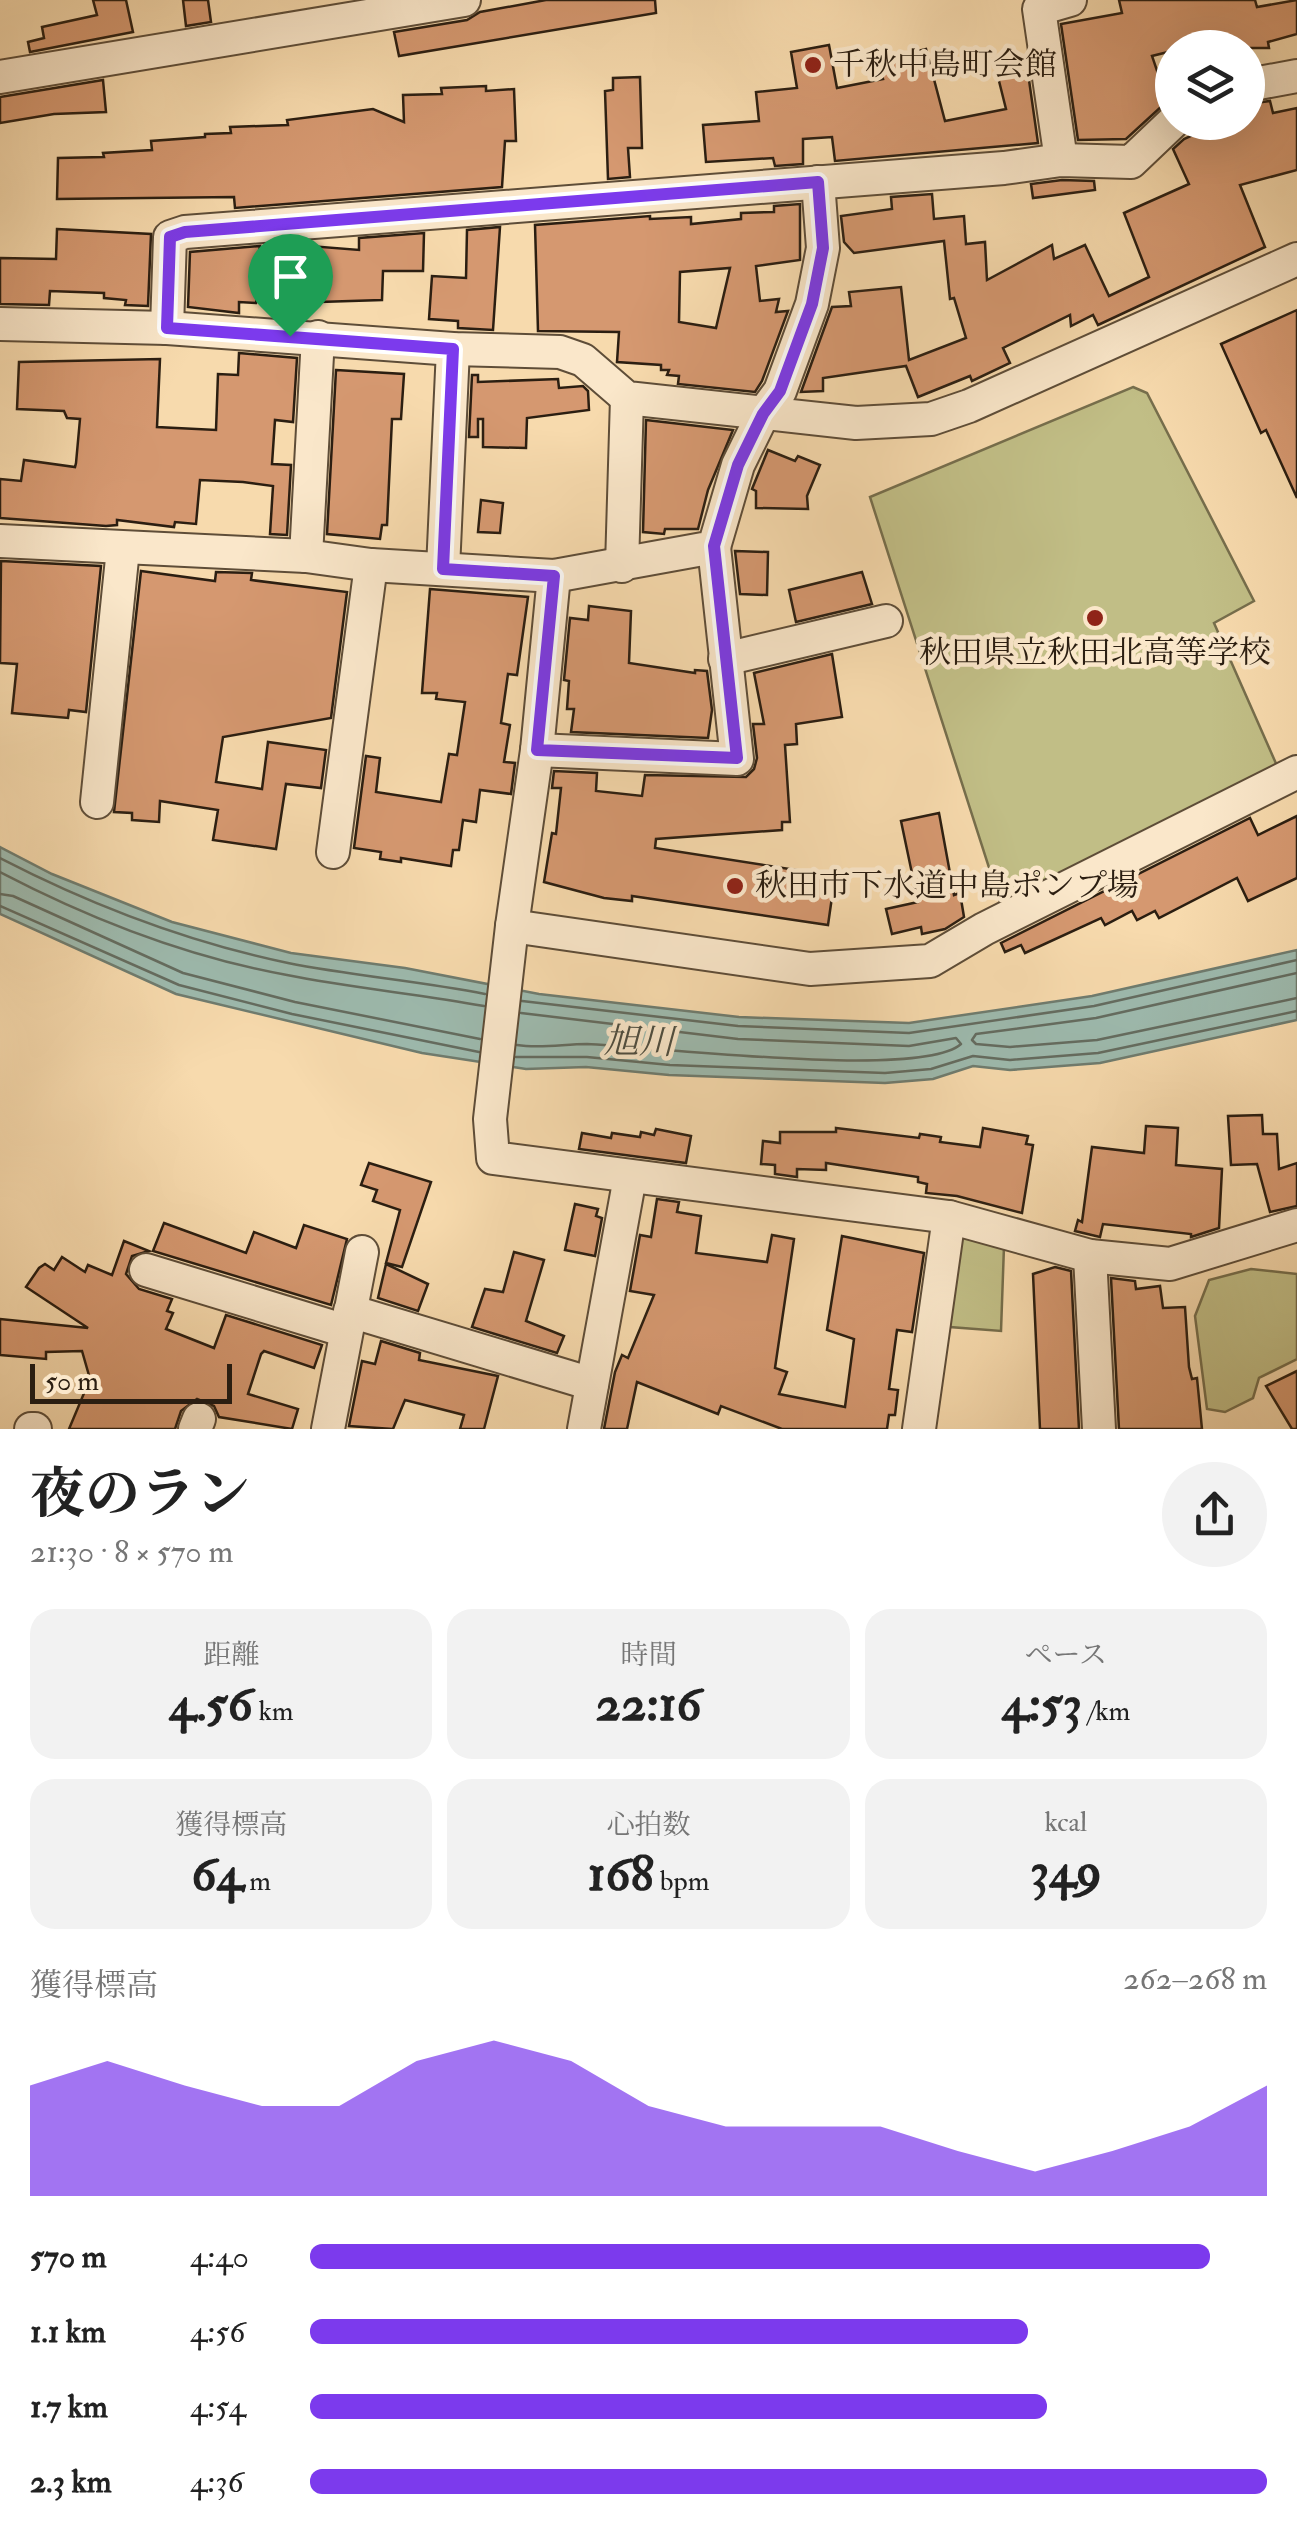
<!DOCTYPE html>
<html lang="ja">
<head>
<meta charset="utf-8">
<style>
  body { margin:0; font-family:"IM FELL Double Pica","Noto Serif JP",serif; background:#f2f2f2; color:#222; height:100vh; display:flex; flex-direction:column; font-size:38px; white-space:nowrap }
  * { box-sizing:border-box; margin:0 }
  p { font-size:32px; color:#767676 }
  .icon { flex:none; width:55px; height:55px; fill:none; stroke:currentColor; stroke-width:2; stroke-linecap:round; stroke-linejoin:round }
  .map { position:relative; height:1429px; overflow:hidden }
  .panel { display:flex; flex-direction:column; background:#fff; flex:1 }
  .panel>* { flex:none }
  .buttons { position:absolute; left:1155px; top:30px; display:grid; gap:20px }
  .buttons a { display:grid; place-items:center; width:110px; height:110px; border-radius:50%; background:#fff; box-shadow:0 10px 40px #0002; font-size:50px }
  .scale { position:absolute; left:30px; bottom:25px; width:202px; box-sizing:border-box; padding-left:10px; border:5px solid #2b1e11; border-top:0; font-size:28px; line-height:35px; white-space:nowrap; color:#2b1e11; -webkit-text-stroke:8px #fae7ca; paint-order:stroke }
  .pin { position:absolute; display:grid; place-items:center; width:85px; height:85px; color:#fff; margin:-102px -42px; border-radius:50% 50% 50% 0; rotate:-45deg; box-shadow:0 0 10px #0007 }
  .pin .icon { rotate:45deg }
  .round { display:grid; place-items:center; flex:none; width:105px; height:105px; border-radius:52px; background:#f2f2f2 }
  .headline { display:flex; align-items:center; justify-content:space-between; height:170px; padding:0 30px }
  h1 { font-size:55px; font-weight:700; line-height:75px }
  .figures { display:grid; grid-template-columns:repeat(3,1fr); gap:15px; height:170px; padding:10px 30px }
  .figures div { display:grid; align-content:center; border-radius:25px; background:#f2f2f2; text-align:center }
  .figures b { font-size:50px; font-weight:700 }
  .figures small { font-size:28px; font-weight:400 }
  .figures p { font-size:28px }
  .chart { height:280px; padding:20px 30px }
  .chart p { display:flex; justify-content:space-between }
  .chart svg { width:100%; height:180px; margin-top:10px; fill:#7c3aed; opacity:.7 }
  ul { padding:0 30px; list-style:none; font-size:32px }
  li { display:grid; grid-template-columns:160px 120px 1fr; align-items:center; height:75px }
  li i { height:25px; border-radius:12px; background:#7c3aed }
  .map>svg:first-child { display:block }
</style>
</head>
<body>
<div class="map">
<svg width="1297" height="1429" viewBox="0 0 1297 1429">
  <rect width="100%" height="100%" fill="#f7daad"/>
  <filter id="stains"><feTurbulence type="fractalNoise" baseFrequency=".002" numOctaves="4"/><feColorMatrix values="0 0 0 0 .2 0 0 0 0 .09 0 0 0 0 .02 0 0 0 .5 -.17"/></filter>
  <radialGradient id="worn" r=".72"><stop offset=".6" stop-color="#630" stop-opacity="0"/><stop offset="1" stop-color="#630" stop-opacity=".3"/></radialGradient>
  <!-- green -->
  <g fill="#c1be86" stroke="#766e4c" stroke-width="2.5">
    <path d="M1133,387L1147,393L1254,601L1214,623L1278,768L1001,905L870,497Z"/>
    <path d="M959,1236L1004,1246L1001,1331L937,1326Z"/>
    <path d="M1251,1269L1297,1274V1359L1259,1378L1253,1398L1225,1412L1207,1409L1195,1316L1209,1280Z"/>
  </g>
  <!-- water -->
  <path fill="#9dbaae" stroke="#6f7c6f" stroke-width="2.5" d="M0,847L52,874L172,922L291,953L405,968L539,994L739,1017L909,1023L1092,996L1297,950V1020L1100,1063L1010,1070L973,1066L933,1079L885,1083L669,1075L586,1067L526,1069L422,1053L176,994L0,914Z"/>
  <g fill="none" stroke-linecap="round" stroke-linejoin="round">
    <!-- shore -->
    <g stroke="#646c60" stroke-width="2.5">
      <path d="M0,858C91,905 188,942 288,963C353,976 420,981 485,994"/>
      <path d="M0,872C90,919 188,957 287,975C352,988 419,994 484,1006"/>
      <path d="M0,894L13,896L183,973L295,1002L480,1039"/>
      <path d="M0,906L179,985L292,1014L479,1052"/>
      <path d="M1297,973L1096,1018L976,1034L972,1040L976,1044L1010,1047L1097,1040L1297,998"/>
      <path d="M522,1001L738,1026L909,1033L1094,1006L1297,960"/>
      <path d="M517,1045C540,1049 564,1044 587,1044C652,1046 921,1080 961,1044L956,1038L909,1046L738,1039L521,1013"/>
      <path d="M516,1057H587L670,1065L885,1073L931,1069L973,1056L1010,1060L1098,1053L1297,1011"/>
    </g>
  </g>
  <!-- building -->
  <g fill="#d59870" stroke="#2b1e11" stroke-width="2.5" fill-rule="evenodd">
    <path d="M93,0H126L133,32L30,52L28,42L44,38L42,27L97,15Z"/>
    <path d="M183,0H208L211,22L186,26Z"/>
    <path d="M546,0H655L656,13L399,56L394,32L467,20L480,12Z"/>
    <path d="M1119,0H1255L1257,7L1297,0V34L1268,42L1269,48H1172V51L1152,56L1165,94L1159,95L1162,106L1126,139L1078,140L1061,24L1122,13Z"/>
    <path d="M829,45L837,88L883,79L878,61L926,49L945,121L1006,109L996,69L1019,64L1022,74L1028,73L1038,143L835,161L832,137L803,139V164L775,166L773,158L706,162L703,125L759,121L756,92L797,88L791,52Z"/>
    <path d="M640,77L642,148H628L630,177L608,179L605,91L613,90V78Z"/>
    <path d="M103,80L106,112L54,114L0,123V97Z"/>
    <path d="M486,86V91L514,89L516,141H505L502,187L235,208L234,197L57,199L58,158L104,157L103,153L152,150L151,141L205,137V134L231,133L230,127L288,125L287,120L373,109L404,122L403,95L442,94L441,88Z"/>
    <path d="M1270,101L1273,113L1297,108V170L1240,185L1265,247L1098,325L1093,315L1071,326L1070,315L1003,348L1010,363L972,381L970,376L918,397L906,366L823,378V391L801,392L832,307L851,306L849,292L901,287L909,360L966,338L954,298L950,299L944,241L854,253L844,242L841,216L892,209L891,197L932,194L934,219L964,216L966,244L985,242L987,280L1052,245L1054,259L1085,245L1109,296L1149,277L1124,213L1189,184L1173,149L1184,139L1221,122H1248V104Z"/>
    <path d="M1062,180L1094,181L1095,190L1033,198L1031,184Z"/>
    <path d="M800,204V260L756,266L760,301L779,299L776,312L788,311L762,381L755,392L678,384L679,376L667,375L669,370H661V365L617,362L619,332L538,331L535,225L650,216V219L691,217V224L741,219V213L774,212V206ZM730,268L716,328L679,322L680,272Z"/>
    <path d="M500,227L493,330L458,328V321L429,319L432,276L466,278L467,230Z"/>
    <path d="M57,229L151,234L148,306L125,305L126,300L104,298V293L50,291L49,305L0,304V258L56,259Z"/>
    <path d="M424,233L423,271H383L382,300L319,302L257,297L256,303L239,302V313L188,307L190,252L260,246L259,253L309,257L310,246L359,250V238Z"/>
    <path d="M1297,310V498L1266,430L1261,433L1221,344Z"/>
    <path d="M239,353L297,358L293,422L275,420L272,464L291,465L287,535L270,534L273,486L243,482L200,480L196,524L175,522L174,527L117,520V525L106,526L0,518V479L21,481L24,460L75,467L76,463L80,419L67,418L64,411L17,409L19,362L160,359L157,427L216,430L218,374L238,375Z"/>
    <path d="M336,370L404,374L401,419H392L387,525H382L380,539L327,534Z"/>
    <path d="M472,375H478V382L558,379L559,388L583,386L588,391L589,410L527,418L526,448L483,447V419H478V437H469Z"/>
    <path d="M646,420L733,430L708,490L698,529H665L664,534L643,532Z"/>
    <path d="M768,450L795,461L798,456L820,465L807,496L808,509L756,508V491L752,489Z"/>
    <path d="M481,500L503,503L500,533L478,532Z"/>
    <path d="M735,551L768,552L767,595L740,594Z"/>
    <path d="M1,561L101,566L86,712L69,710L68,718L12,713L17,664L0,663Z"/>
    <path d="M141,571L215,581L216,572L252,573L251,580L347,592L331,718L223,737L216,782L262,789L268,742L326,750L321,788L286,784L276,849L213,840L218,810L160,801L159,822L132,820V813L114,812Z"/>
    <path d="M862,572L872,604L796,622L789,590Z"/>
    <path d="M430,589L528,597L517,675L508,674L501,723L510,725L504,762L515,763L511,794L480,790L476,822L463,820L459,850H453L451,866L401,858V862L380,859L381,852L354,848L366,756L380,758L376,792L441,802L449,754L457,755L465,702L436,699L437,693H422Z"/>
    <path d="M589,606L631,611L629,663L695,673V670L707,671L712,710L708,738L571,732L574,709H567L569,681L564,680L570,618L588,620Z"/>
    <path d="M832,654L842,717L796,724L797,744L785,745L790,822H782V830L656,839L655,848L835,876L828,925L632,896V901L604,898L544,882L552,833L556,834L561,788H552L554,771L597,773L596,791L642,796L645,775L746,777L754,769L757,758L753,724H764L754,673Z"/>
    <path d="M939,813L954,895L960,893L964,917L945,929L922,934L921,927L892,934L886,909L918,902L901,821Z"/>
    <path d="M1297,816V878L1248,901L1237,878L1159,918L1155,911L1137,920L1132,911L1105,925L1101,918L1025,953L1021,945L1005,952L1001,943L1250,818L1258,835Z"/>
    <path d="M1262,1115L1263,1134H1277L1279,1169L1297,1163V1206L1270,1212L1257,1164L1231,1165L1228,1116Z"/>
    <path d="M1146,1126L1178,1128L1176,1165L1222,1169L1219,1228L1191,1237V1234L1103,1224L1100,1237L1075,1231L1078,1220L1082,1222L1092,1147L1144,1153Z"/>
    <path d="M836,1128L919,1138L920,1134L941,1137L940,1142L980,1147L983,1128L1028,1136L1026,1144L1033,1145L1022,1213L957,1196L926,1193L927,1184L918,1182V1177L826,1163V1170L797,1169V1177L775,1174V1165L761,1164L763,1141L780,1143V1132H836Z"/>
    <path d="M656,1129L691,1136L686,1163L579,1149L582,1133L611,1138L612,1133L640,1137L641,1132L654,1135Z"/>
    <path d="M369,1163L431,1182L402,1267L386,1263L400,1210L373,1201L377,1190L361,1185Z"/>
    <path d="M657,1199L679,1202L677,1212L701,1216L696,1253L767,1262L772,1235L794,1239L775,1368L787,1372L779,1394L845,1407L854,1339L827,1330L842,1236L924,1253L912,1332L897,1330L889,1389L898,1390L895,1415H889L887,1429H782L721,1406L718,1414L637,1382L627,1429H604L615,1372L622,1355L628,1358L654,1295L630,1291L640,1235L651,1237Z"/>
    <path d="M575,1204L598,1209L596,1216L602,1218L595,1256L565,1250Z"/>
    <path d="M164,1223L246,1253L254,1232L296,1248L304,1225L347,1239L331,1305L153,1251Z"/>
    <path d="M124,1241L149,1251L132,1256L126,1274L139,1289L172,1299L167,1311L173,1313L166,1329L214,1348L226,1315L322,1345L314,1368L264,1351L261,1354L248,1394L298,1409L292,1429L219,1417L214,1406L197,1399L181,1411L175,1429H69L90,1379L82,1351L46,1352V1359L0,1355V1319L88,1328L26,1287L39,1268L45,1264L54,1270L62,1257L85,1272L88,1265L112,1275Z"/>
    <path d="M514,1252L544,1260L526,1321L564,1336L557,1353L472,1327L485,1289L503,1292Z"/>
    <path d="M386,1264L428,1284L418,1311L378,1298Z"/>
    <path d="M1055,1267L1071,1271L1079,1429H1040L1033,1274Z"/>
    <path d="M1111,1278L1135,1281L1136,1289L1160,1286L1163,1308L1185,1307L1189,1367L1192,1379L1197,1378L1202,1429H1119Z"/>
    <path d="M381,1341L420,1353L419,1360L498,1376L484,1429H460L464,1415L405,1400L393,1429L349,1426L362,1361L375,1364Z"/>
    <path d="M1297,1371V1429H1292L1266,1386Z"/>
  </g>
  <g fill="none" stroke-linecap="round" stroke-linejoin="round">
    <defs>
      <g id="minor">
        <path d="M0,77L464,0"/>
        <path d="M1248,85L1297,76"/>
        <path d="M1061,160L1039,9L1070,0"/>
        <path d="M0,324L167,328L453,349L560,352L583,360L627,398L856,423L931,419L969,406L1297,259"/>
        <path d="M167,328L170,237L185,232L1004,168L1061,160L1131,162L1173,122"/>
        <path d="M0,541L306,556L371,565L554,576L714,547L738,465L763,414L780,391L812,304L823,248L818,182"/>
        <path d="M306,556L318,337"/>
        <path d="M622,566L627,398"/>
        <path d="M443,569L453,349"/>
        <path d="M554,576L537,750L512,926L490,1119L493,1158L949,1217L1090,1256L1170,1264L1297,1225"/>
        <path d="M725,659L886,621"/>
        <path d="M537,750L737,759L714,547"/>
        <path d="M97,802L123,549"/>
        <path d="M333,852L371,565"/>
        <path d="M512,926L810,969L930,961L984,929L1297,772"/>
        <path d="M1090,1256L1099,1429"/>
        <path d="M146,1270L346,1331"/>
        <path d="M350,1311L592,1384"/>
        <path d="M31,1429H35"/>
        <path d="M195,1429L199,1419"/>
        <path d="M328,1429L362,1252"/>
        <path d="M584,1429L630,1177"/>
        <path d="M919,1429L949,1217"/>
      </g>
    </defs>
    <!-- minor casing -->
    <use href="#minor" stroke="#5e4d38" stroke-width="36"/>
    <!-- minor -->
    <use href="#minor" stroke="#fae7ca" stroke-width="32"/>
  </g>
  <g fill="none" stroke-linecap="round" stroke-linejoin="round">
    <defs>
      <path id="route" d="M818,182L823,248L812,304L780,391L763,414L738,465L714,546L737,758L537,750L554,576L443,569L453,349L167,328L170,237L185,232Z"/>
    </defs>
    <!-- route casing -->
    <use href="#route" stroke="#fff" stroke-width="20"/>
    <!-- route -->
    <use href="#route" stroke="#7c3aed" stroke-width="12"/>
  </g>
  <!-- markers -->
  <g fill="#8f2418" stroke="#fae7ca" stroke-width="4">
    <circle cx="813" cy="65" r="10"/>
    <circle cx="1095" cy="618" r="10"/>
    <circle cx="735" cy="886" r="10"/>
  </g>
  <g text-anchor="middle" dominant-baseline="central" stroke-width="9" stroke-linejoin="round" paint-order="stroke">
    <!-- poi labels -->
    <g font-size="32" fill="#2b1e11" stroke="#fae7ca" text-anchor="start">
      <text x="833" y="65">千秋中島町会館</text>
      <text x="1095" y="653" text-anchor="middle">秋田県立秋田北高等学校</text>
      <text x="755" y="886">秋田市下水道中島ポンプ場</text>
    </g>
    <!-- water labels -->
    <g font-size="35" font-style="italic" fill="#4d4d40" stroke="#fae7ca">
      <text transform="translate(639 1042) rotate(1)">旭川</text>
    </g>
  </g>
  <rect width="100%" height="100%" filter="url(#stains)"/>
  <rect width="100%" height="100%" fill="url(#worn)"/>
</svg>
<div class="buttons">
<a><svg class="icon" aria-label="layers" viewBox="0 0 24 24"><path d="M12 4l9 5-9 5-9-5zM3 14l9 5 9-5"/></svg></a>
</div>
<div class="scale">50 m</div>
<div class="pin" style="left:290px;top:336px;background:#1e9e55"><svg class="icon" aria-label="arrive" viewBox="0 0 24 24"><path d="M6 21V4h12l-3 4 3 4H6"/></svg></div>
</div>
<section class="panel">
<div class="headline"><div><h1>夜のラン</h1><p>21:30 · 8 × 570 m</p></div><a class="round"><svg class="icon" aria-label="share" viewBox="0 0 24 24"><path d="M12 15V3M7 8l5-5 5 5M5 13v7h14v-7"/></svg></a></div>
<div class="figures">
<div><p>距離</p><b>4.56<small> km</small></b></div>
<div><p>時間</p><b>22:16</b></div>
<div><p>ペース</p><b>4:53<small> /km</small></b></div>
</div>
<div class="figures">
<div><p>獲得標高</p><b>64<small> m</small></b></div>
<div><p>心拍数</p><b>168<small> bpm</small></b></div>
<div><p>kcal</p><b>349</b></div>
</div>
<div class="chart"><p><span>獲得標高</span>262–268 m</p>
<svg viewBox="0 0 160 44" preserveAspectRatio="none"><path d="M0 44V17L10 11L20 17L30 22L40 22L50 11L60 6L70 11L80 22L90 27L100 27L110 27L120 33L130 38L140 33L150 27L160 17V44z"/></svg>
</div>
<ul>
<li><b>570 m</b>4:40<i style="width:94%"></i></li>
<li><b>1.1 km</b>4:56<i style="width:75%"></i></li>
<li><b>1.7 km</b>4:54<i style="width:77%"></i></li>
<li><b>2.3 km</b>4:36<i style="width:100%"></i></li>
</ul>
</section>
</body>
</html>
